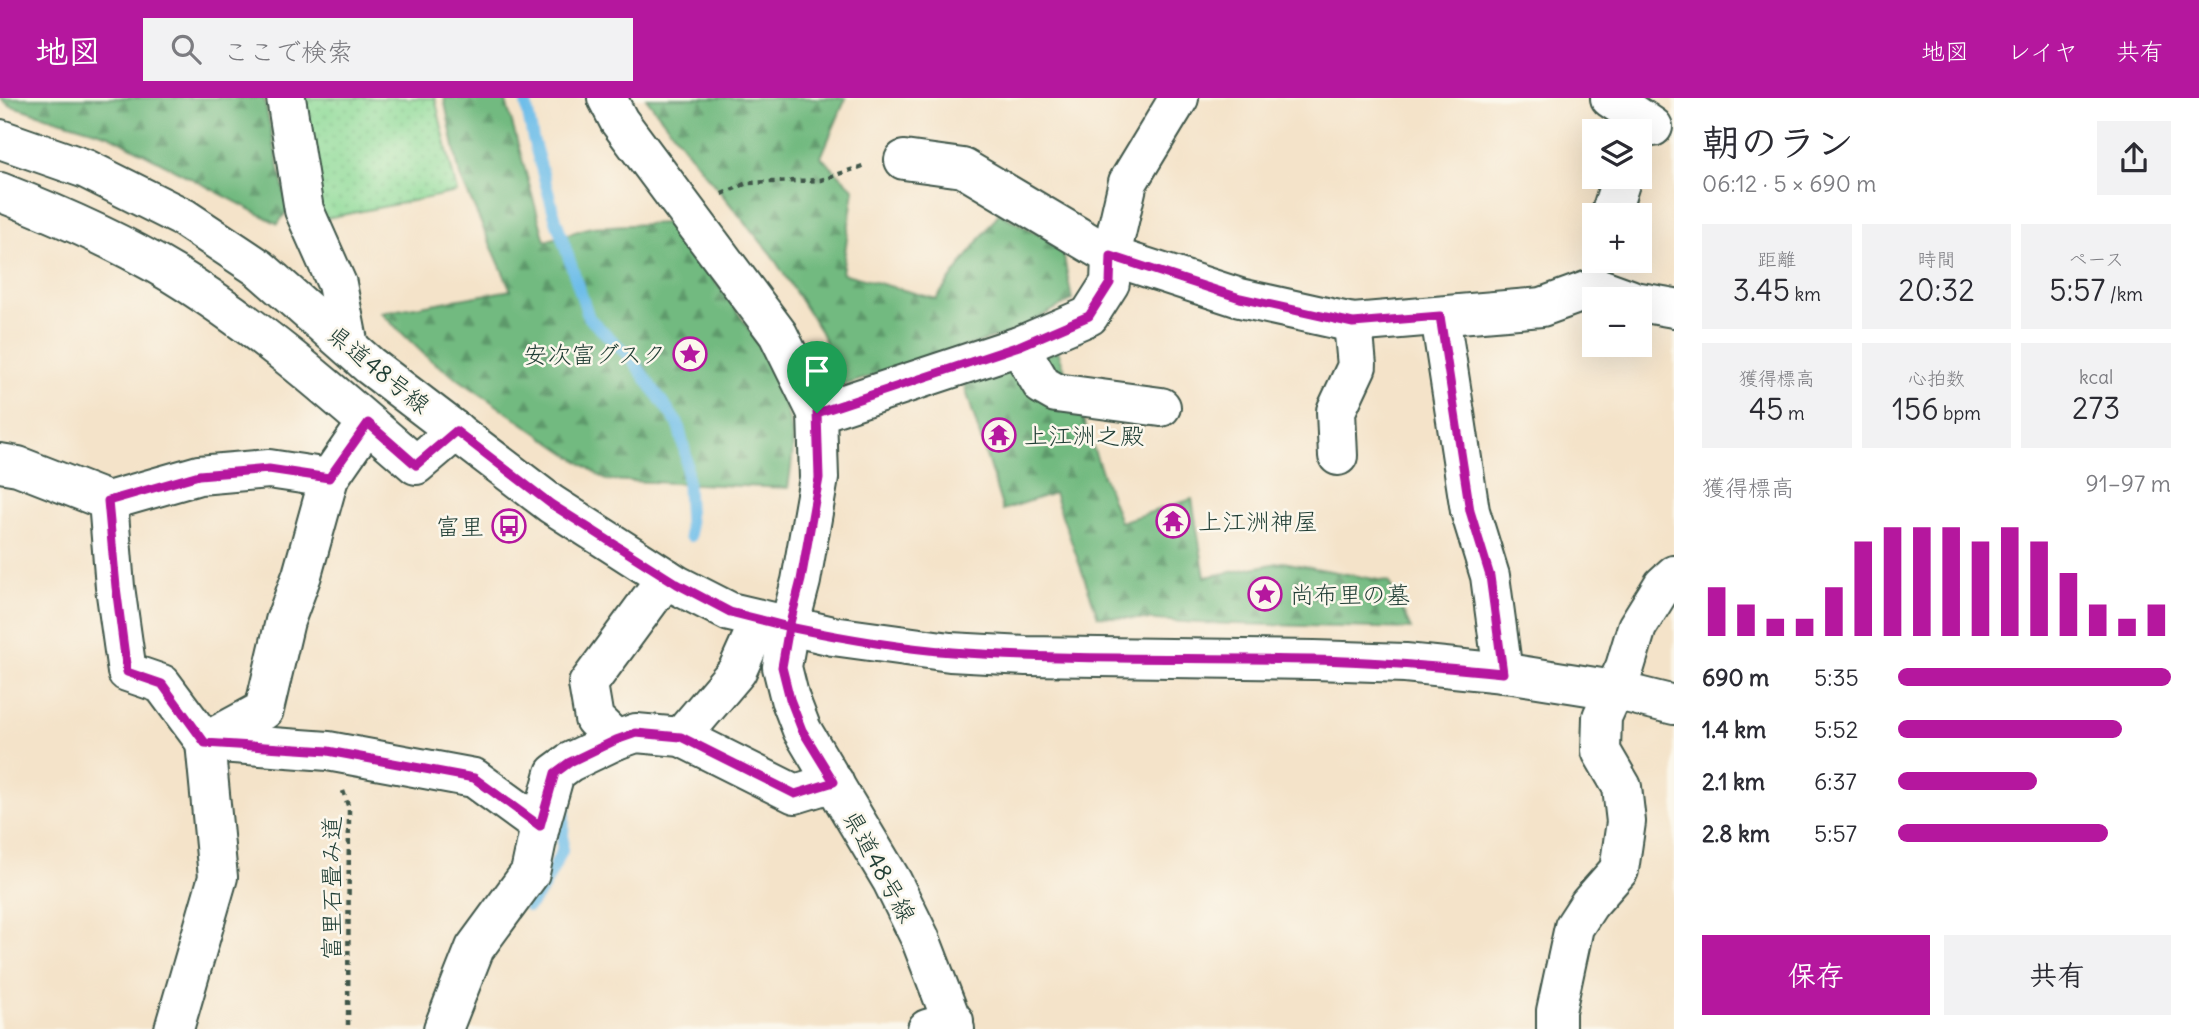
<!DOCTYPE html>
<html lang="ja">
<head>
<meta charset="utf-8">
<style>
  body { margin:0; font-family:Delius,"Klee One",sans-serif; background:#f2f2f3; color:#2b2b33; height:100vh; display:flex; flex-direction:column; font-size:26px; white-space:nowrap }
  * { box-sizing:border-box; margin:0 }
  p { font-size:23px; color:#7c7c81 }
  .icon { flex:none; width:38px; height:38px; fill:none; stroke:currentColor; stroke-width:2; stroke-linecap:round; stroke-linejoin:round }
  .map { position:relative; flex:1; overflow:hidden }
  .sheet { display:flex; flex-direction:column; background:#fff; width:525px }
  .sheet>* { flex:none }
  .buttons { position:absolute; left:1582px; top:21px; display:grid; gap:14px }
  .buttons a { display:grid; place-items:center; width:70px; height:70px; border-radius:0px; background:#fff; box-shadow:0 7px 28px #0002; font-size:35px }
  .pin { position:absolute; display:grid; place-items:center; width:60px; height:60px; color:#fff; margin:-72px -30px; border-radius:50% 50% 50% 0; rotate:-45deg; box-shadow:0 0 7px #0007 }
  .pin .icon { rotate:45deg }
  .round { display:grid; place-items:center; flex:none; width:74px; height:74px; border-radius:0px; background:#f2f2f3 }
  .overview { display:flex; align-items:center; justify-content:space-between; height:119px; padding:0 28px }
  h1 { font-size:38px; font-weight:600; line-height:52px }
  .figures { display:grid; grid-template-columns:repeat(3,1fr); gap:10px; height:119px; padding:7px 28px }
  .figures div { display:grid; align-content:center; border-radius:0px; background:#f2f2f3; text-align:center }
  .figures b { font-size:30px; font-weight:600 }
  .figures small { font-size:19px; font-weight:400 }
  .figures p { font-size:19px }
  .chart { height:196px; padding:14px 28px }
  .chart p { display:flex; justify-content:space-between }
  .chart svg { width:100%; height:126px; margin-top:7px; stroke:#b5179e; stroke-width:6 }
  .action { display:flex; gap:14px; margin-top:auto; padding:14px 28px }
  .action a { flex:1; height:80px; border-radius:0px; background:#b5179e; color:#fff; font-size:28px; font-weight:600; line-height:80px; text-align:center }
  .action a+a { background:#f2f2f3; color:#2b2b33 }
  ul { padding:0 28px; list-style:none; font-size:23px }
  li { display:grid; grid-template-columns:112px 84px 1fr; align-items:center; height:52px }
  li i { height:18px; border-radius:9px; background:#b5179e }
  header { display:flex; align-items:center; gap:42px; box-sizing:border-box; height:98px; padding:0 35px; background:#b5179e; color:#fff }
  header strong { font-size:33px }
  nav { display:flex; gap:38px; margin-inline-start:auto; font-size:24px }
  .search { width:490px; height:63px; background:#f2f2f3; display:flex; align-items:center; gap:18px; box-sizing:border-box; padding:0 24px; border-radius:0px; color:#7c7c81; font-size:26px }
  main { display:flex; flex:1; min-height:0 }
  .map>svg:first-child { display:block }
</style>
</head>
<body>
<header>
<strong>地図</strong>
<div class="search"><svg class="icon" aria-label="search" viewBox="0 0 24 24"><circle cx="10" cy="10" r="6"/><path d="M15 15l6 6"/></svg>ここで検索</div>
<nav><a>地図</a><a>レイヤ</a><a>共有</a></nav>
</header>
<main>
<div class="map">
<svg width="1674" height="931" viewBox="0 0 1674 931">
  <defs>
    <pattern id="grass-dots" width="8" height="8" patternUnits="userSpaceOnUse" patternTransform="scale(1.75)"><rect width="8" height="8" fill="#8dda97"/><path d="M2 2h.1M6 6h.1" fill="none" stroke="#79bc83" stroke-width="1.8" stroke-linecap="round"/></pattern>
    <pattern id="forest-firs" width="22" height="20" patternUnits="userSpaceOnUse" patternTransform="scale(1.75)"><rect width="22" height="20" fill="#72ba80"/><path d="M5 1l3.5 6h-7zM16 11l3.5 6h-7z" fill="#5d986a"/></pattern>
  </defs>
  <rect width="100%" height="100%" fill="#fbf7ec"/>
  <filter id="ink" filterUnits="userSpaceOnUse"><feTurbulence type="fractalNoise" baseFrequency=".0143" numOctaves="2"/><feDisplacementMap in="SourceGraphic" scale="14" xChannelSelector="R" yChannelSelector="G"/><feConvolveMatrix kernelMatrix="1 2 1 2 8 2 1 2 1" color-interpolation-filters="sRGB"/></filter>
  <filter id="wash" filterUnits="userSpaceOnUse"><feTurbulence type="fractalNoise" baseFrequency=".00686" numOctaves="4" result="noise"/><feDisplacementMap in="SourceGraphic" scale="28" xChannelSelector="R" yChannelSelector="G"/><feGaussianBlur stdDeviation="1.57" result="paint"/><feColorMatrix in="noise" values="0 0 0 0 0 0 0 0 0 0 0 0 0 0 0 0 0 1.4 0 .05"/><feComposite in="paint" operator="in"/></filter>
  <g filter="url(#wash)">
    <rect width="100%" height="100%" fill="#f4e3c9"/>
    <!-- grass -->
    <path fill="url(#grass-dots)" stroke="#568c66" stroke-width="2" d="M300,0H435L457,94L322,121Z"/>
    <!-- forest -->
    <g fill="url(#forest-firs)" stroke="#487c5a" stroke-width="2">
      <path d="M0,0H264L288,111L278,126L109,37L9,7Z"/>
      <path d="M444,0H505L545,143L591,129L667,125C719,187 777,253 792,336C795,353 790,374 788,390L606,382L429,261L381,215L511,192L460,78Z"/>
      <path d="M646,0H846L821,59L854,91L842,175L936,201L999,115L1062,149L1072,202L1012,234L844,287L821,234L771,156L707,78Z"/>
      <path d="M1057,250L1120,424L1192,401L1205,479L1283,464L1389,484L1411,531L1199,525L1098,518L1054,395L1003,412L964,286Z"/>
    </g>
    <g fill="none" stroke-linecap="round" stroke-linejoin="round">
      <!-- stream -->
      <g stroke="#6ebee9" stroke-width="12">
        <path d="M525,0L533,41L556,122L589,220L631,260L678,326L686,358L690,438"/>
        <path d="M529,808L544,789L562,753L565,704"/>
      </g>
    </g>
  </g>
  <g filter="url(#ink)">
    <g fill="none" stroke-linecap="round" stroke-linejoin="round">
      <defs>
        <g id="minor">
          <path d="M286,0L304,112L337,186L349,248"/>
          <path d="M607,0L619,23L778,236L817,315L819,380L801,483L789,529"/>
          <path d="M1610,0L1653,29"/>
          <path d="M904,62L963,70L1111,158L1240,200L1353,225L1542,209L1597,189L1630,201"/>
          <path d="M0,94C59,117 119,143 173,176C261,230 339,300 416,367L456,333"/>
          <path d="M1610,117L1622,79"/>
          <path d="M1640,204L1674,210"/>
          <path d="M1440,218L1470,413L1490,478L1503,575"/>
          <path d="M1019,248L1042,287L1056,295L1161,309"/>
          <path d="M817,315L1019,248L1089,218L1110,185L1111,158L1128,84L1179,0"/>
          <path d="M1338,358L1336,313L1357,268L1353,225"/>
          <path d="M0,365L18,368L108,403L115,489L127,574L162,586L205,644L218,779L174,931"/>
          <path d="M108,403L199,377L269,371L329,380L367,325"/>
          <path d="M681,639L737,573L760,522"/>
          <path d="M616,642L594,621L588,586L666,480"/>
          <path d="M205,644L328,653L474,680L540,728L530,775L475,850L443,931"/>
          <path d="M205,644L264,612L285,523L302,477L329,380"/>
          <path d="M540,728L555,675L570,664L616,642L636,635L681,639L795,696L834,684"/>
          <path d="M927,931L954,923"/>
          <path d="M1556,931V913L1574,829L1589,806L1619,772L1626,724L1622,689L1601,653L1602,619L1625,569L1637,529L1663,487L1674,477"/>
        </g>
        <g id="major">
          <path d="M0,41L86,71L184,120L259,170L369,267L551,406L677,487L730,514L833,538L950,554L1026,558L1314,562L1405,565L1513,576L1614,592L1674,607"/>
          <path d="M789,529L782,569L790,601L802,632L892,783L920,840L955,931"/>
        </g>
      </defs>
      <!-- minor casing -->
      <use href="#minor" stroke="#3f564a" stroke-width="42"/>
      <!-- major casing -->
      <use href="#major" stroke="#3f564a" stroke-width="42"/>
      <!-- path -->
      <g stroke="#3f564a" stroke-width="4.5" stroke-dasharray="5 5" stroke-linecap="butt">
        <path d="M722,96L747,85L821,82L866,67"/>
        <path d="M343,693L349,710L348,931"/>
      </g>
      <!-- minor -->
      <use href="#minor" stroke="#fff" stroke-width="38"/>
      <!-- major -->
      <use href="#major" stroke="#fff" stroke-width="38"/>
    </g>
  </g>
  <g fill="none" stroke-linecap="round" stroke-linejoin="round" filter="url(#ink)">
    <defs>
      <path id="route" d="M817,315L819,380L801,482L789,529L730,514L677,486L551,406L456,333L416,367L368,325L329,380L269,371L199,377L108,403L116,489L127,574L162,586L205,645L328,653L474,680L540,728L555,675L570,664L616,642L636,635L681,639L795,696L834,684L802,632L790,601L782,569L789,529C842,540 897,550 952,554C1071,563 1192,559 1312,562C1376,563 1439,569 1503,575L1490,478L1470,413L1440,218L1353,225L1240,200L1111,158L1110,185L1089,218L1019,248L817,315"/>
    </defs>
    <!-- route casing -->
    <use href="#route" stroke="#fff" stroke-width="14"/>
    <!-- route -->
    <use href="#route" stroke="#b5179e" stroke-width="9"/>
  </g>
  <!-- icons -->
  <defs>
    <symbol id="sight-ring" viewBox="-11 -11 22 22"><circle r="9.5" fill="#fbf7ec" stroke="#b5179e" stroke-width="1.5"/><path d="M0-6L1.8-2.2L6-1.7L2.9 1.2L3.7 5.4L0 3.3L-3.7 5.4L-2.9 1.2L-6-1.7L-1.8-2.2Z" fill="#b5179e"/></symbol>
    <symbol id="temple-ring" viewBox="-11 -11 22 22"><circle r="9.5" fill="#fbf7ec" stroke="#b5179e" stroke-width="1.5"/><path d="M0-6L5-2H3V0L6.5 2.5H4V6H1.5V3h-3V6H-4V2.5H-6.5L-3 0V-2H-5Z" fill="#b5179e"/></symbol>
    <symbol id="bus-ring" viewBox="-11 -11 22 22"><circle r="9.5" fill="#fbf7ec" stroke="#b5179e" stroke-width="1.5"/><path d="M-5-6H5V4H4V6H2V4H-2V6H-4V4H-5ZM-3.5-4V0h7V-4ZM-3.5 1.2v1.5H-2V1.2ZM2 1.2v1.5H3.5V1.2Z" fill="#b5179e"/></symbol>
  </defs>
  <g fill-rule="evenodd">
    <use href="#sight-ring" x="671" y="237" width="38" height="38"/>
    <use href="#temple-ring" x="980" y="318" width="38" height="38"/>
    <use href="#temple-ring" x="1154" y="404" width="38" height="38"/>
    <use href="#bus-ring" x="490" y="409" width="38" height="38"/>
    <use href="#sight-ring" x="1246" y="477" width="38" height="38"/>
  </g>
  <g text-anchor="middle" dominant-baseline="central" stroke-width="5" stroke-linejoin="round" paint-order="stroke">
    <!-- poi labels -->
    <g font-size="24" fill="#1f3d34" stroke="#fbf7ec" text-anchor="start">
      <text x="666" y="256" text-anchor="end">安次富グスク</text>
      <text x="1024" y="337">上江洲之殿</text>
      <text x="1198" y="423">上江洲神屋</text>
      <text x="484" y="428" text-anchor="end">富里</text>
      <text x="1290" y="496">尚布里の墓</text>
    </g>
    <!-- street labels -->
    <g font-size="24" fill="#1f3d34" stroke="#fbf7ec">
      <text transform="translate(379 271) rotate(39)">県道48号線</text>
      <text transform="translate(880 768) rotate(61)">県道48号線</text>
      <text transform="translate(331 790) rotate(-90)">富里石畳み道</text>
    </g>
  </g>
</svg>
<div class="buttons">
<a><svg class="icon" aria-label="layers" viewBox="0 0 24 24"><path d="M12 4l9 5-9 5-9-5zM3 14l9 5 9-5"/></svg></a>
<a>+</a>
<a>−</a>
</div>
<div class="pin" style="left:817px;top:315px;background:#1e9e55"><svg class="icon" aria-label="arrive" viewBox="0 0 24 24"><path d="M6 21V4h12l-3 4 3 4H6"/></svg></div>
</div>
<section class="sheet">
<div class="overview"><div><h1>朝のラン</h1><p>06:12 · 5 × 690 m</p></div><a class="round"><svg class="icon" aria-label="share" viewBox="0 0 24 24"><path d="M12 15V3M7 8l5-5 5 5M5 13v7h14v-7"/></svg></a></div>
<div class="figures">
<div><p>距離</p><b>3.45<small> km</small></b></div>
<div><p>時間</p><b>20:32</b></div>
<div><p>ペース</p><b>5:57<small> /km</small></b></div>
</div>
<div class="figures">
<div><p>獲得標高</p><b>45<small> m</small></b></div>
<div><p>心拍数</p><b>156<small> bpm</small></b></div>
<div><p>kcal</p><b>273</b></div>
</div>
<div class="chart"><p><span>獲得標高</span>91–97 m</p>
<svg viewBox="0 0 160 44" preserveAspectRatio="none"><path d="M5 44V27M15 44V33M25 44V38M35 44V38M45 44V27M55 44V11M65 44V6M75 44V6M85 44V6M95 44V11M105 44V6M115 44V11M125 44V22M135 44V33M145 44V38M155 44V33"/></svg>
</div>
<ul>
<li><b>690 m</b>5:35<i style="width:100%"></i></li>
<li><b>1.4 km</b>5:52<i style="width:82%"></i></li>
<li><b>2.1 km</b>6:37<i style="width:51%"></i></li>
<li><b>2.8 km</b>5:57<i style="width:77%"></i></li>
</ul>
<div class="action"><a>保存</a><a>共有</a></div>
</section>
</main>
</body>
</html>
